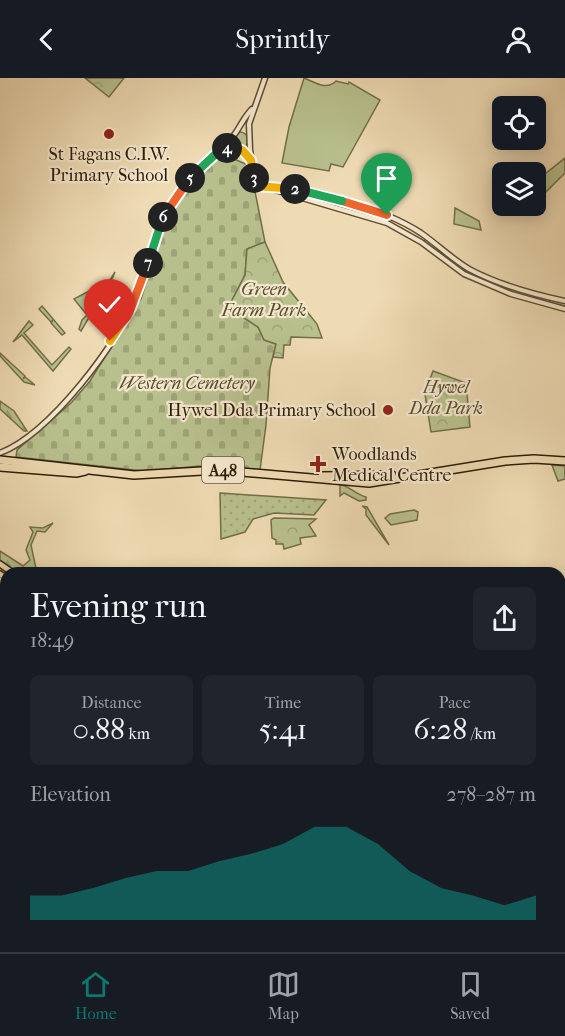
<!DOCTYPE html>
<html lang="en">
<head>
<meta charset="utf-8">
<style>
  body { margin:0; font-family:"IM FELL French Canon",serif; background:#20242c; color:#f1f3f6; height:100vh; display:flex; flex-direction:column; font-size:22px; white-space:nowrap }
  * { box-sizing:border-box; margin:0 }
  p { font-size:20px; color:#9ea1a6 }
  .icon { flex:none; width:33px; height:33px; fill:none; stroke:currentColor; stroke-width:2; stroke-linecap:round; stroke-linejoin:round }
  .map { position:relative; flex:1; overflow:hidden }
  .sheet { position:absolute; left:0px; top:489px; width:566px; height:386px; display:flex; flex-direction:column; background:#171b24; border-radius:18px 18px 0 0; box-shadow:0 3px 15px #0003 }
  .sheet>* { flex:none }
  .controls { position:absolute; left:492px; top:18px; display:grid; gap:12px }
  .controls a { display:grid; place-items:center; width:54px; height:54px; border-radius:9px; background:#171b24; box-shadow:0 3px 15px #0003; font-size:30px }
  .pin { position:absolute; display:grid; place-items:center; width:51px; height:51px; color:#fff; margin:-62px -26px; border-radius:50% 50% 50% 0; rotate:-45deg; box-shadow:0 0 6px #0007 }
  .pin .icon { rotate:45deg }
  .km { position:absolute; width:30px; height:30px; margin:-15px; border-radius:50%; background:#222; color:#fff; font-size:16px; line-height:30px; text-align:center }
  .round { display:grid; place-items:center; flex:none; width:63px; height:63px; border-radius:9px; background:#20242c }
  .head { display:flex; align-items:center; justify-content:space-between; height:102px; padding:0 30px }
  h1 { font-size:33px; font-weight:600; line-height:45px }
  .stats { display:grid; grid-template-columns:repeat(3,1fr); gap:9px; height:102px; padding:6px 30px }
  .stats div { display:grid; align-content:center; border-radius:9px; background:#20242c; text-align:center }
  .stats b { font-size:30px; font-weight:600 }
  .stats small { font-size:16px; font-weight:400 }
  .stats p { font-size:16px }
  .chart { height:168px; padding:12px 30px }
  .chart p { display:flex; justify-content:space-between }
  .chart svg { width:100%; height:108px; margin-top:6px; fill:#0f766e; opacity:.7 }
  header { display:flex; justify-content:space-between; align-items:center; height:78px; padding:0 30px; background:#171b24; font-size:27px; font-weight:600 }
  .tabs { display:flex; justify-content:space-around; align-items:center; height:84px; border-top:2px solid #363941; background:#171b24; font-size:16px; color:#9ea1a6 }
  .tabs a { display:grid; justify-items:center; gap:3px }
  .tabs .on { color:#0f766e }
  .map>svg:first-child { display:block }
</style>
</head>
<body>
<header><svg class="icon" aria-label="back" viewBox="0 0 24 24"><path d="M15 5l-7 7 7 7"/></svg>Sprintly<svg class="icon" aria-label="person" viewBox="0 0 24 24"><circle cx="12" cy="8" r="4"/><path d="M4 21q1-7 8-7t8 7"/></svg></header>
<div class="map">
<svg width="565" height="874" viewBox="0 0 565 874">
  <defs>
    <pattern id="forest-firs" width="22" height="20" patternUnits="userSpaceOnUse" patternTransform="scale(1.5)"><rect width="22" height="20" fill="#b8c08d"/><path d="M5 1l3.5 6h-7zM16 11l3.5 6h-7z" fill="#9ea478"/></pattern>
    <pattern id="cemetery-stones" width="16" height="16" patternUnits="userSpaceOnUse" patternTransform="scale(1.5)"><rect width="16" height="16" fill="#b8c08d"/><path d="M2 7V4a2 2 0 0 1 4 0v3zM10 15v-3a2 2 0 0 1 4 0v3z" fill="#9ea478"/></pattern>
    <pattern id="park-crowns" width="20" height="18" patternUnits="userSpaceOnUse" patternTransform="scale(1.5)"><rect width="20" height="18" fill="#b8c08d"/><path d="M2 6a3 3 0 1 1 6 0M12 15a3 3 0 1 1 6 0" fill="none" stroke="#9ea478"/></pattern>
    <pattern id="garden-dots" width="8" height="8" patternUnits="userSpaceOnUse" patternTransform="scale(1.5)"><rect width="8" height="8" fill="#b8c08d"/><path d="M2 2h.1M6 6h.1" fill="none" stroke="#9ea478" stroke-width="1.8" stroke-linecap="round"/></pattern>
  </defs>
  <rect width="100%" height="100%" fill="#eedab3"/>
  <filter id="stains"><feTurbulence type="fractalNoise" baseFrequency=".00333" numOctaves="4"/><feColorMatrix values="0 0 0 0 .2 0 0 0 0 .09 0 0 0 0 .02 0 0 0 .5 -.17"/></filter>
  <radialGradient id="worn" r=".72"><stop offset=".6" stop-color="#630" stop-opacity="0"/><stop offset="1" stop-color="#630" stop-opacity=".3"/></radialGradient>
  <!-- grass -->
  <g fill="#b8c08d" stroke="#726e4a" stroke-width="1.5">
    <path d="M304,0C315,4 326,13 336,3L348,6L349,4L380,22L343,89L331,86L329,93L282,85L289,49Z"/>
    <circle cx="240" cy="62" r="8"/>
    <path d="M232,71L239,73H224L239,75L237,80L223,76L188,108L167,136L182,110L199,94L201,95L221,74Z"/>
    <path d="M326,119L369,131L367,136L326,125L323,122Z"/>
    <path d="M455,130L479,143L481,152L454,146Z"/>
    <path d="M426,161L474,194L472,198L458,191L423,164Z"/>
    <path d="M115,194L113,199L81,253L79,251L82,242L87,237L74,221L110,202Z"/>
    <path d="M484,200L536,218L537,221L510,215L484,204Z"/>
    <path d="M42,228L65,255L62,257L51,245L53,242L51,244L39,231Z"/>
    <path d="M29,243L33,247L24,255L52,287L69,269L71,271L53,293L22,257L13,264Z"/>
    <path d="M0,275L25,298L23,301L25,299L35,307L24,304L0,278Z"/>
    <path d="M552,387L565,388V401L558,403Z"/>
    <path d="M340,407C348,407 355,416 366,419V422L359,423L344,415L340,418Z"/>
    <path d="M362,428L367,429L389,467L366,437V431Z"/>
    <path d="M414,432L418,434L417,442L391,447L385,440L390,436Z"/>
    <path d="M6,760V795L0,789V763Z"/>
    <path d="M560,770L565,772V862L560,864Z"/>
    <path d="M6,862V868L113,869V874H0V866Z"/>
    <path d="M268,868L328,869V874H264Z"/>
    <path d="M115,869H187L191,874H116Z"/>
    <path d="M376,869H400L407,874H373Z"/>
  </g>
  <!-- forest -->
  <g fill="url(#forest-firs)" stroke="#726e4a" stroke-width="1.5">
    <path d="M0,323L14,333L27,353H24L0,331Z"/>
    <path d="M53,445L45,454L37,453L31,467L37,495H16L0,484V473L23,488L30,482L26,472L33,454L30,449L43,450Z"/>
    <path d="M0,619L6,620V735L0,723Z"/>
    <path d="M560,716L565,720V772L560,770Z"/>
    <path d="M328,869V868L376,869L373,874H328Z"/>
  </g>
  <!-- cemetery -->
  <path fill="url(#cemetery-stones)" stroke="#726e4a" stroke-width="1.5" d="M223,76L250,88L265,164L247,171L245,197L229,228L230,231L258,249L264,262L276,266L270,290L266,347L260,392L213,387L144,393L16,379L17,372L71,325L90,303L141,221L167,140L188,108Z"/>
  <!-- park -->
  <g fill="url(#park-crowns)" stroke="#726e4a" stroke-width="1.5">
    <path d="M85,0H124L109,19Z"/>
    <path d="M565,80V95L536,124V103Z"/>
    <path d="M265,164L283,204L317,246L322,260L291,259L290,267H284L283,280L273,279L276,266L264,262L258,249L230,231L229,228L245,197L247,171Z"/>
    <path d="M433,293L466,305L470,349L431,354L424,310L427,309Z"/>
    <path d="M274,440L316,441L309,447L316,458L300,460L301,466L284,471L283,466H276V462L272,460L271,442Z"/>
    <path d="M560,530H565V584L560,582Z"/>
  </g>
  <!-- garden -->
  <path fill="url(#garden-dots)" stroke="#726e4a" stroke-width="1.5" d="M220,415L326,422L314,437L274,435L253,441L245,454L221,461Z"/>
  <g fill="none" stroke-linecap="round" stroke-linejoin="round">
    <defs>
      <g id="minor">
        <path d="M265,0L249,46L250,72L256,108C297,103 386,132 421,155C438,167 452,181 469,191C499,207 532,216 565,223"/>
        <path d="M221,72C235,67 242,72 251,82"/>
        <path d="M275,112L387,145L421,164L464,196L511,216L565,231"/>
        <path d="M0,375C50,356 119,264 139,215C150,188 152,158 167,132C183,103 208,85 231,61C239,52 243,40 252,31"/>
        <path d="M0,865L6,861"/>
      </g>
      <g id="major">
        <path d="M0,486L13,495"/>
        <path d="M0,496L6,500"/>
        <path d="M0,502L6,506"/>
        <path d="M0,508L6,512"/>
        <path d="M406,868L413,874"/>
        <path d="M414,868L422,874"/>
      </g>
      <g id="highway">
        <path d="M0,382L134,397L219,392L369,405L505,383L534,381L565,383"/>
        <path d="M0,389L76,395L85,393"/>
        <path d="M322,398L392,397"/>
      </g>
    </defs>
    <!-- minor casing -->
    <use href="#minor" stroke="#5d4c31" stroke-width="7"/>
    <!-- major casing -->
    <use href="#major" stroke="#2d1c06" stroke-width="8"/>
    <!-- highway casing -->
    <use href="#highway" stroke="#2d1c06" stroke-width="10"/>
    <!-- minor -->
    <use href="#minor" stroke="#f4e7ce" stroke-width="4"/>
    <!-- major -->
    <use href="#major" stroke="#eedab3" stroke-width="5"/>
    <!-- highway -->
    <use href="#highway" stroke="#eedab3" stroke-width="7"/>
  </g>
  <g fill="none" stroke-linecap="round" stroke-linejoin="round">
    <defs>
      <path id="split-1" d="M342,123L387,137"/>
      <path id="split-2" d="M295,111L342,123"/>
      <path id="split-3" d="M254,100L256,108L295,111"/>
      <path id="split-4" d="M227,70L242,72L251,82L254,100"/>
      <path id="split-5" d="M190,100L220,72L227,70"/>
      <path id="split-6" d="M163,139L190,100"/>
      <path id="split-7" d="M148,185L163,139"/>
      <path id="split-8" d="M131,230L148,185"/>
      <path id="split-9" d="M110,263L131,230"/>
    </defs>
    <!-- split-1 casing -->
    <use href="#split-1" stroke="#fff" stroke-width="12"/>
    <!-- split-2 casing -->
    <use href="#split-2" stroke="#fff" stroke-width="12"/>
    <!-- split-3 casing -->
    <use href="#split-3" stroke="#fff" stroke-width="12"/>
    <!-- split-4 casing -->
    <use href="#split-4" stroke="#fff" stroke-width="12"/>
    <!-- split-5 casing -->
    <use href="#split-5" stroke="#fff" stroke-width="12"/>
    <!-- split-6 casing -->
    <use href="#split-6" stroke="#fff" stroke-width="12"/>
    <!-- split-7 casing -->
    <use href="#split-7" stroke="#fff" stroke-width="12"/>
    <!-- split-8 casing -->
    <use href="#split-8" stroke="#fff" stroke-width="12"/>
    <!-- split-9 casing -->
    <use href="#split-9" stroke="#fff" stroke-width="12"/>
    <!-- split-1 -->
    <use href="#split-1" stroke="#f0652b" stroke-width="8"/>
    <!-- split-2 -->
    <use href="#split-2" stroke="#22a559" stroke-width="8"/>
    <!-- split-3 -->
    <use href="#split-3" stroke="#f5b400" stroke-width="8"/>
    <!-- split-4 -->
    <use href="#split-4" stroke="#f5b400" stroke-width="8"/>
    <!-- split-5 -->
    <use href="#split-5" stroke="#22a559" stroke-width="8"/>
    <!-- split-6 -->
    <use href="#split-6" stroke="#f0652b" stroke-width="8"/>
    <!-- split-7 -->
    <use href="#split-7" stroke="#22a559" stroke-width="8"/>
    <!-- split-8 -->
    <use href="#split-8" stroke="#f0652b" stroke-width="8"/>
    <!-- split-9 -->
    <use href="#split-9" stroke="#f5b400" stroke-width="8"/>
  </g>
  <!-- markers -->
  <g fill="#8f2418" stroke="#f4e7ce" stroke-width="2">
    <circle cx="109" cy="56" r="6"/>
    <circle cx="388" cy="332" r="6"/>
    <path d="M315 377h6v6h6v6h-6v6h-6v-6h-6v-6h6z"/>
  </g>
  <g text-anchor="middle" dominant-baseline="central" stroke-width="4.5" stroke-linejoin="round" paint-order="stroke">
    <!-- shield labels -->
    <rect fill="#f4e7ce" stroke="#695942" stroke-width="1.5" x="202" y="379" width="42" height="26" rx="4.5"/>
    <g font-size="16" font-weight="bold" fill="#2d1c06">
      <text x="223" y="392">A48</text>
    </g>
    <!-- poi labels -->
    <g font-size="18" fill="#2d1c06" stroke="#f4e7ce">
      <text x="109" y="76">St Fagans C.I.W.<tspan x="109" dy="21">Primary School</tspan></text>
      <text x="376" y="332" text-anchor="end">Hywel Dda Primary School</text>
      <text x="332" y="376" text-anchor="start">Woodlands<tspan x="332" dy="21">Medical Centre</tspan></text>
    </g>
    <!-- park labels -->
    <g font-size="18" font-style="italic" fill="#574d2e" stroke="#f4e7ce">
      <text x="264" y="211">Green<tspan x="264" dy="21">Farm Park</tspan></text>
      <text x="187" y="305">Western Cemetery</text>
      <text x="446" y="309">Hywel<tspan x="446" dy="21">Dda Park</tspan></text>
    </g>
  </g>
  <rect width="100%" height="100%" filter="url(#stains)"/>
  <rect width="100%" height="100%" fill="url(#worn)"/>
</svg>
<div class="controls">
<a><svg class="icon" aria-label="locate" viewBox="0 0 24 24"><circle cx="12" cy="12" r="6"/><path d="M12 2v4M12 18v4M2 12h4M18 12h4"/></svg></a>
<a><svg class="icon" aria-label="layers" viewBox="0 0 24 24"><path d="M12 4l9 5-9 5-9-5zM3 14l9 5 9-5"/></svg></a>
</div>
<div class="pin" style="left:387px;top:137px;background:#1e9e55"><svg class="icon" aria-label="arrive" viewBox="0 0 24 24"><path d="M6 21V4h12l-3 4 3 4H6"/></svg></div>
<div class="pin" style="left:110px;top:263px;background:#d93025"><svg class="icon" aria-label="check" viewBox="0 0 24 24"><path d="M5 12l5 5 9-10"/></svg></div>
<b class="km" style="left:295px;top:111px">2</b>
<b class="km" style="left:254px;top:100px">3</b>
<b class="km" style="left:227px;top:70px">4</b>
<b class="km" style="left:190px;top:100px">5</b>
<b class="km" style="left:163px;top:139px">6</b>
<b class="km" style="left:148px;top:185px">7</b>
<section class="sheet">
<div class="head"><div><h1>Evening run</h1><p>18:49</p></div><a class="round"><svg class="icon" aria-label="share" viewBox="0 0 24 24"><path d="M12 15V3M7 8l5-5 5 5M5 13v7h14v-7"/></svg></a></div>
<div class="stats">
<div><p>Distance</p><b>0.88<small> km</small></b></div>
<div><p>Time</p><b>5:41</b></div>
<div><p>Pace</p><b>6:28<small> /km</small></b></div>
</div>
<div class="chart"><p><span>Elevation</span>278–287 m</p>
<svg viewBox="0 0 160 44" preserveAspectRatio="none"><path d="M0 44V34L10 34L20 31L30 27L40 24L50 24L60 20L70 17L80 13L90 6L100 6L110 13L120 24L130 31L140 34L150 38L160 34V44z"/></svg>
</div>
</section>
</div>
<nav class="tabs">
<a class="on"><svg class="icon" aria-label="home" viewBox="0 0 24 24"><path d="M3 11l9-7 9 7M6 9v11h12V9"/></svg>Home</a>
<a><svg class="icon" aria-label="map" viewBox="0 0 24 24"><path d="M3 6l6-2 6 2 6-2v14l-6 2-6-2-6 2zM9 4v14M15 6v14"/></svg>Map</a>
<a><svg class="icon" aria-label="saved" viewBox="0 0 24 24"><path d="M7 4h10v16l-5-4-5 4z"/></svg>Saved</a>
</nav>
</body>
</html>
